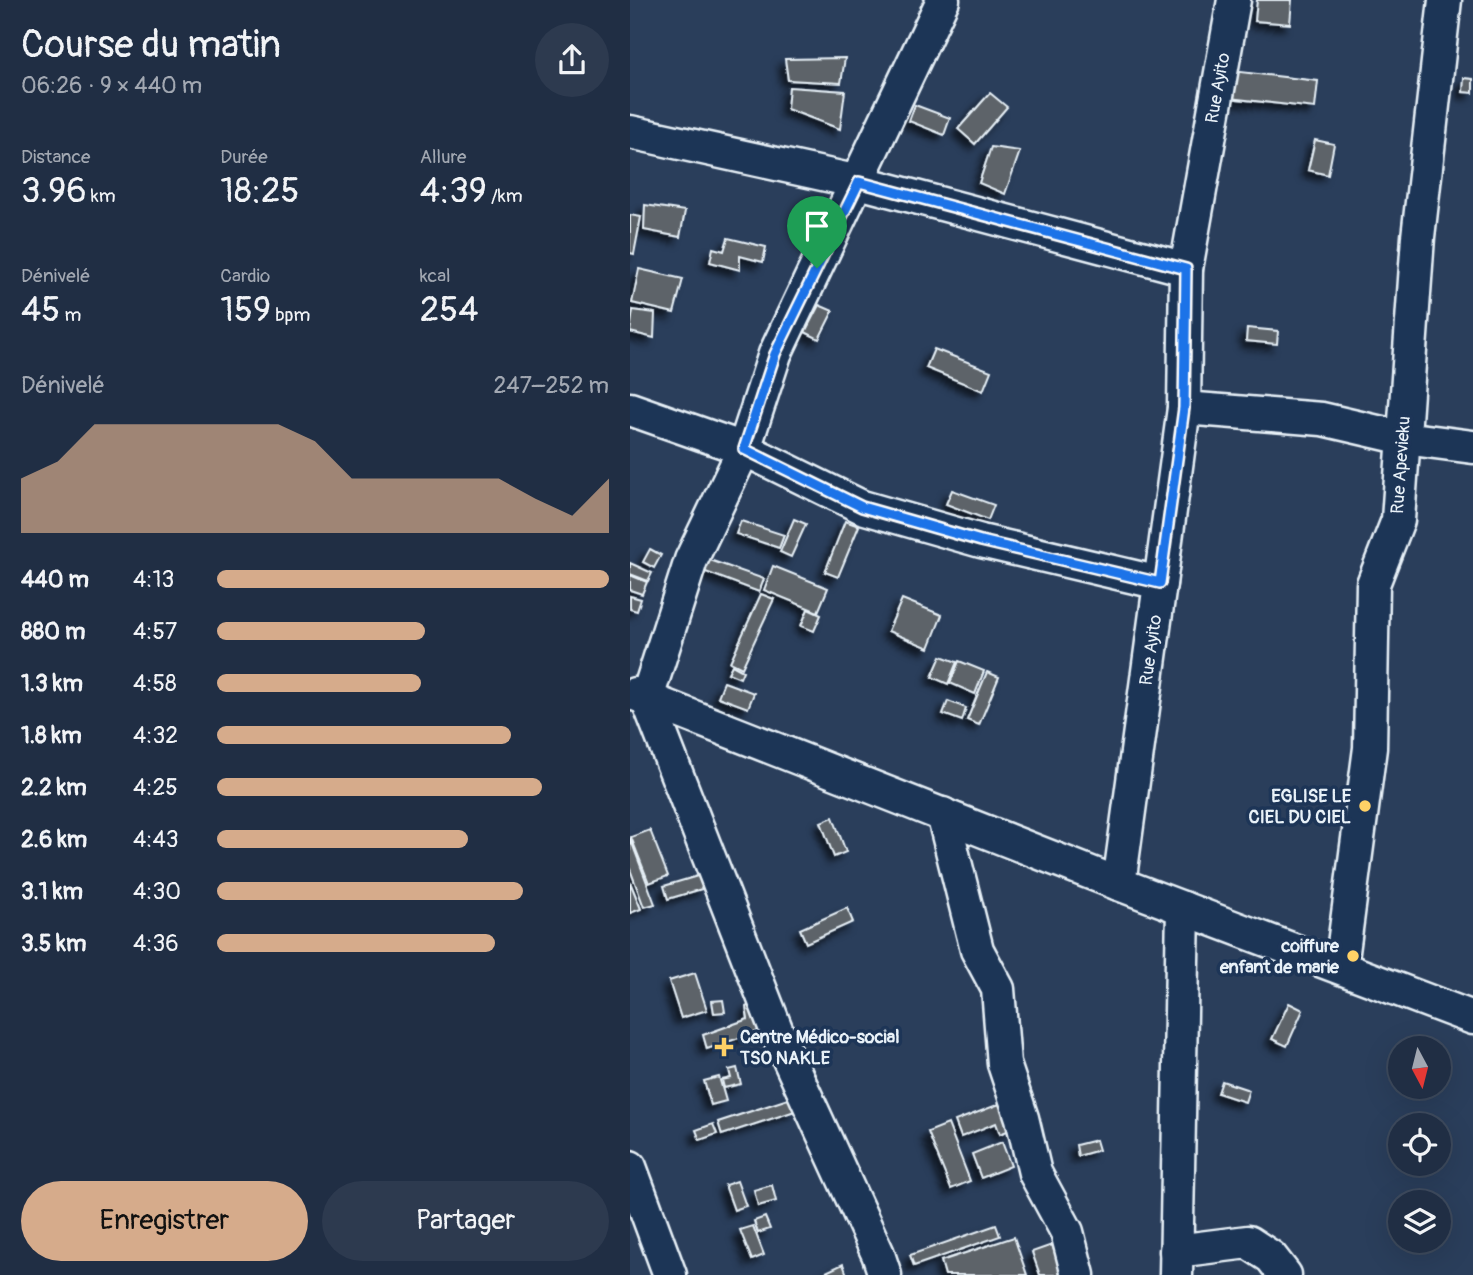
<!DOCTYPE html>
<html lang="fr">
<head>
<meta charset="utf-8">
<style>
  body { margin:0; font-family:Pangolin,sans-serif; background:#2d3a4f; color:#f1f3f6; height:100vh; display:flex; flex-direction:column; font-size:26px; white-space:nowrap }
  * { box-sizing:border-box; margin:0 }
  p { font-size:23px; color:#a2a8b2 }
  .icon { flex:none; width:38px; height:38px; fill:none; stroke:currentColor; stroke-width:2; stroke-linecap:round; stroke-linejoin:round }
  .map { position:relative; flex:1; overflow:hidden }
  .sheet { display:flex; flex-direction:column; background:#202e44; width:630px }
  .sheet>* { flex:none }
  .needle { width:46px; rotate:173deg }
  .buttons { position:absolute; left:758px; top:1036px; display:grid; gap:14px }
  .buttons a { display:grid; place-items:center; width:63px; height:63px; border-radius:50%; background:#202e44; box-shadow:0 7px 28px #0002,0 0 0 2px #3d4a5d; font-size:35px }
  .pin { position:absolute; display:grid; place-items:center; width:60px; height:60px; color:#fff; margin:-72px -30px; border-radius:50% 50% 50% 0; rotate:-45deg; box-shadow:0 0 7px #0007 }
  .pin .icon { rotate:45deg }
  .round { display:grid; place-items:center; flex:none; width:74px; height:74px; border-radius:37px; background:#2d3a4f }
  .summary { display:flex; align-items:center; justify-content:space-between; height:119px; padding:0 21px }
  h1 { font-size:38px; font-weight:600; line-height:52px }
  .metrics { display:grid; grid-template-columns:repeat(3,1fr); gap:10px; height:119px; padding:7px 21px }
  .metrics div { display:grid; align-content:center }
  .metrics b { font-size:35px; font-weight:600 }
  .metrics small { font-size:19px; font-weight:400 }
  .metrics p { font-size:19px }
  .chart { height:196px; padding:14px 21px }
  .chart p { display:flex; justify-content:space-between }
  .chart svg { width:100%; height:126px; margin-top:7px; fill:#d6ab8b; opacity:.7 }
  .primary-button { display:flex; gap:14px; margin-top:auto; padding:14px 21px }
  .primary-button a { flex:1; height:80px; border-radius:42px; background:#d6ab8b; color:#111; font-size:28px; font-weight:600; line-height:80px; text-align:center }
  .primary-button a+a { background:#2d3a4f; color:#f1f3f6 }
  ul { padding:0 21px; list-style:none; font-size:23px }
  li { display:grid; grid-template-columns:112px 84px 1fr; align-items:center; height:52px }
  li i { height:18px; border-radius:9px; background:#d6ab8b }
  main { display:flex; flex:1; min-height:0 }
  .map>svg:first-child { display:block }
</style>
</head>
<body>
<main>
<section class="sheet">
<div class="summary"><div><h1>Course du matin</h1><p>06:26 · 9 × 440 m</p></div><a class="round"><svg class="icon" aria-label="share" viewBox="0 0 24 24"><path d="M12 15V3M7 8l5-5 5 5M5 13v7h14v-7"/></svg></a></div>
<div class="metrics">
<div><p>Distance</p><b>3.96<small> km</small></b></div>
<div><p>Durée</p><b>18:25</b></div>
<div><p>Allure</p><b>4:39<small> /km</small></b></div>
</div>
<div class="metrics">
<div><p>Dénivelé</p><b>45<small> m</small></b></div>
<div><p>Cardio</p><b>159<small> bpm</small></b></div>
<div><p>kcal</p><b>254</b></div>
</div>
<div class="chart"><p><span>Dénivelé</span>247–252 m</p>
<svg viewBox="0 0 160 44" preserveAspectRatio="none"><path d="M0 44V25L10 19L20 6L30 6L40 6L50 6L60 6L70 6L80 12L90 25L100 25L110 25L120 25L130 25L140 32L150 38L160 25V44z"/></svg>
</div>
<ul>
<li><b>440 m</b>4:13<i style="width:100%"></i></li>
<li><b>880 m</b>4:57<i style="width:53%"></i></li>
<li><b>1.3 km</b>4:58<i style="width:52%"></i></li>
<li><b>1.8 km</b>4:32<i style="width:75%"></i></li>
<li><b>2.2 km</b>4:25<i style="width:83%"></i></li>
<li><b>2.6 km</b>4:43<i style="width:64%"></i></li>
<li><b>3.1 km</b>4:30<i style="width:78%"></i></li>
<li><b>3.5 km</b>4:36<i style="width:71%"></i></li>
</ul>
<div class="primary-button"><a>Enregistrer</a><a>Partager</a></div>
</section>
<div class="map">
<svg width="843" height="1275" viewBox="0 0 843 1275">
  <defs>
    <filter id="shadow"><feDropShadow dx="-6" dy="6" stdDeviation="3.5" flood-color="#0009"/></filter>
  </defs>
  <rect width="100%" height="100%" fill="#2a3e5b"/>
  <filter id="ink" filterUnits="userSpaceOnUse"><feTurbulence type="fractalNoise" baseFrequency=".0143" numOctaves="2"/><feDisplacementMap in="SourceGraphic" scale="14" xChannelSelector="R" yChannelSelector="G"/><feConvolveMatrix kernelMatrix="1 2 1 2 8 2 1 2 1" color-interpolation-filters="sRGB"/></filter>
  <g filter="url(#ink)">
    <!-- building -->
    <g fill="#5d6469" stroke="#e8f1f8" stroke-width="2" filter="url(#shadow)">
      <path d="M627,0H662L660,24L625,21Z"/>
      <path d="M215,58L211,83L158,80L155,59Z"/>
      <path d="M602,71L688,81L685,108L599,98Z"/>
      <path d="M834,78L843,79V93L833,92Z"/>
      <path d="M159,87L215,91L210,129L157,109Z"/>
      <path d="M360,93L377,107L345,144L328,129Z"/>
      <path d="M285,105L320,118L314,135L279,121Z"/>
      <path d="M685,140L704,144L698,175L678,170Z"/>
      <path d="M361,147L390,151L375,194L349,183Z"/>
      <path d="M15,205L55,211L50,237L14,230Z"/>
      <path d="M0,215L11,217L4,254L0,253Z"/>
      <path d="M98,238L136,247L133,262L110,256V270L80,262L83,248L94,251Z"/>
      <path d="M9,269L53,279L44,313L2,303Z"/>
      <path d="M189,305L203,311L189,339L175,332Z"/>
      <path d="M3,310L25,313L24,338L0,332Z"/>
      <path d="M617,328L648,331L647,344L616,341Z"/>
      <path d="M304,349L361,371L353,391L296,368Z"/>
      <path d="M322,490L364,505L358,520L316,504Z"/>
      <path d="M164,519L176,524L161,557L150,552Z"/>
      <path d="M111,521L154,535L149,548L106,534Z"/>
      <path d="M215,521L229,526L208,577L195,572Z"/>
      <path d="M20,549L31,555L24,568L13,562Z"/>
      <path d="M77,559L134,579L129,592L73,571Z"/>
      <path d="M0,563L22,573L18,581L0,574Z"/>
      <path d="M143,566L198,588L188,612L134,590Z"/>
      <path d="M0,575L17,582L12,594L0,590Z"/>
      <path d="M131,594L144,599L112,668L100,662Z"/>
      <path d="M0,596L11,599L7,611L0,609Z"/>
      <path d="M272,599L312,615L299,648L258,631Z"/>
      <path d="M178,609L191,615L184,631L171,626Z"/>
      <path d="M311,656L327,662L318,684L302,677Z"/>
      <path d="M329,661L354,671L345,694L320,683Z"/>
      <path d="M102,665L113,671L110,678L98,673Z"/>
      <path d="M357,672L369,677L349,725L337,720Z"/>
      <path d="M94,682L124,693L118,708L88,697Z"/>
      <path d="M318,701L336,708L332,721L313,714Z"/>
      <path d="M203,817L216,852L204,857L191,822Z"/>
      <path d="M20,830L38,876L19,883L1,837Z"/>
      <path d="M0,838L25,904L14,907L0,869Z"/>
      <path d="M71,875L75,888L38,899L34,886Z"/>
      <path d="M0,882L11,909L0,913Z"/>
      <path d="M217,908L223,922L176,943L170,929Z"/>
      <path d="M65,973L77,1010L51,1018L39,981Z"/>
      <path d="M93,1000L95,1012L84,1013L82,1001Z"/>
      <path d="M127,1000L132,1030L77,1049L73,1035L118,1019L116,1007Z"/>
      <path d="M659,1003L673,1010L657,1046L642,1039Z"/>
      <path d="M107,1068L111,1084L94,1088L92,1080L101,1078L99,1070Z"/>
      <path d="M89,1077L96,1101L81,1105L74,1081Z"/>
      <path d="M592,1081L619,1090L615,1102L588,1093Z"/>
      <path d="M161,1098L165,1111L92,1135L88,1122Z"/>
      <path d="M372,1103L382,1129L370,1134L366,1123L331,1137L325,1121Z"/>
      <path d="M83,1124L87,1134L70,1140L66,1130Z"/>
      <path d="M318,1124L340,1181L321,1189L298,1132Z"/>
      <path d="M466,1140L469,1150L448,1156L446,1145Z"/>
      <path d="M372,1142L381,1166L351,1178L342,1154Z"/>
      <path d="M107,1181L116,1206L104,1210L95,1185Z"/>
      <path d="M142,1185L146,1201L128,1206L124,1190Z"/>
      <path d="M135,1217L140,1229L128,1233L124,1221Z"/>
      <path d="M366,1225L370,1236L284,1266L280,1255Z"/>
      <path d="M123,1226L134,1255L122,1260L110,1230Z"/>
      <path d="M384,1237L397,1275H315L311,1261Z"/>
      <path d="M422,1245L433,1275H410L402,1252Z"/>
      <path d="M213,1264L217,1275H197L196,1272Z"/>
    </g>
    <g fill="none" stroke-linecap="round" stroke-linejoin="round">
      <defs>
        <g id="minor">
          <path d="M0,132L229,182L556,269"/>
          <path d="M554,408L692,419L774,438L843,447"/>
          <path d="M0,409L114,449L232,507L351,541L530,583"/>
          <path d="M5,694L489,884L843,1018"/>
          <path d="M313,814L347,950L368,989L374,1064L392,1118L405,1173L437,1232L448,1275"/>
          <path d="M489,884L554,408L556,269L604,0"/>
          <path d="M711,967L740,748L743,584L768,520L788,237L815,0"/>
          <path d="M0,1167L40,1275"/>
          <path d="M546,1251L618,1242L641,1257L655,1275"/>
          <path d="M255,1275L248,1254L151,1042L17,698L61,560L114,449L145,354L313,0"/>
          <path d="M546,1275L553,908"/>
        </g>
      </defs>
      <!-- minor casing -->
      <use href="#minor" stroke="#e8f1f8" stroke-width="37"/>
      <!-- minor -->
      <use href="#minor" stroke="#1d3557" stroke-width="32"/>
    </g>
  </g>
  <g fill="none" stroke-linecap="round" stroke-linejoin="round" filter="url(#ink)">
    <defs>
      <path id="route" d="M229,182L556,269L554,408L530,583L351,541L232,507L114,449L145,354Z"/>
    </defs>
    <!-- route casing -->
    <use href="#route" stroke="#fff" stroke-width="14"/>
    <!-- route -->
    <use href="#route" stroke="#1a73e8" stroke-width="9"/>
  </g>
  <!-- markers -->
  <g fill="#ffd166" stroke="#1d3557" stroke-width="2.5">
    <circle cx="735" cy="806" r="7"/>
    <circle cx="723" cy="956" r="7"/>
    <path d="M90.5 1036.5h7v7h7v7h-7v7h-7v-7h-7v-7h7z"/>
  </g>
  <g text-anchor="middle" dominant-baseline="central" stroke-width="7" stroke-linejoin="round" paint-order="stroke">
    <!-- street labels -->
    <g font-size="18" fill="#e8f1f8" stroke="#1d3557">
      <text transform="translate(588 88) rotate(-80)">Rue Ayito</text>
      <text transform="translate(771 465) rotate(-86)">Rue Apevieku</text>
      <text transform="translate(521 650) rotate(-82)">Rue Ayito</text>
    </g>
    <!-- poi labels -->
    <g font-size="18" font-weight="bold" fill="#e8f1f8" stroke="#1d3557" text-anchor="end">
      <text x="721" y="796">EGLISE LE<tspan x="721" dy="21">CIEL DU CIEL</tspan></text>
      <text x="709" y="946">coiffure<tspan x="709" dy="21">enfant de marie</tspan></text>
      <text x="110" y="1037" text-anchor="start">Centre Médico-social<tspan x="110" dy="21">TSO NAKLE</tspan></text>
    </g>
  </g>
</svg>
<div class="buttons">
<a><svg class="needle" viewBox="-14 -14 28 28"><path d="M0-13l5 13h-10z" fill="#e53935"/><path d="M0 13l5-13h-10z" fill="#a2a8b2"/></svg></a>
<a><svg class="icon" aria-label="locate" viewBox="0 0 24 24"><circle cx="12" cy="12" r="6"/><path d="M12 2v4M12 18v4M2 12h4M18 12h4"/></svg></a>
<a><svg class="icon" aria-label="layers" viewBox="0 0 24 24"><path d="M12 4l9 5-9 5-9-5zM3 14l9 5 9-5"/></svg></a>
</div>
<div class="pin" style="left:187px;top:268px;background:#1e9e55"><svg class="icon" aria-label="arrive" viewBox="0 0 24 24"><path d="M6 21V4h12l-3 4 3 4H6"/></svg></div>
</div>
</main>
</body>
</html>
